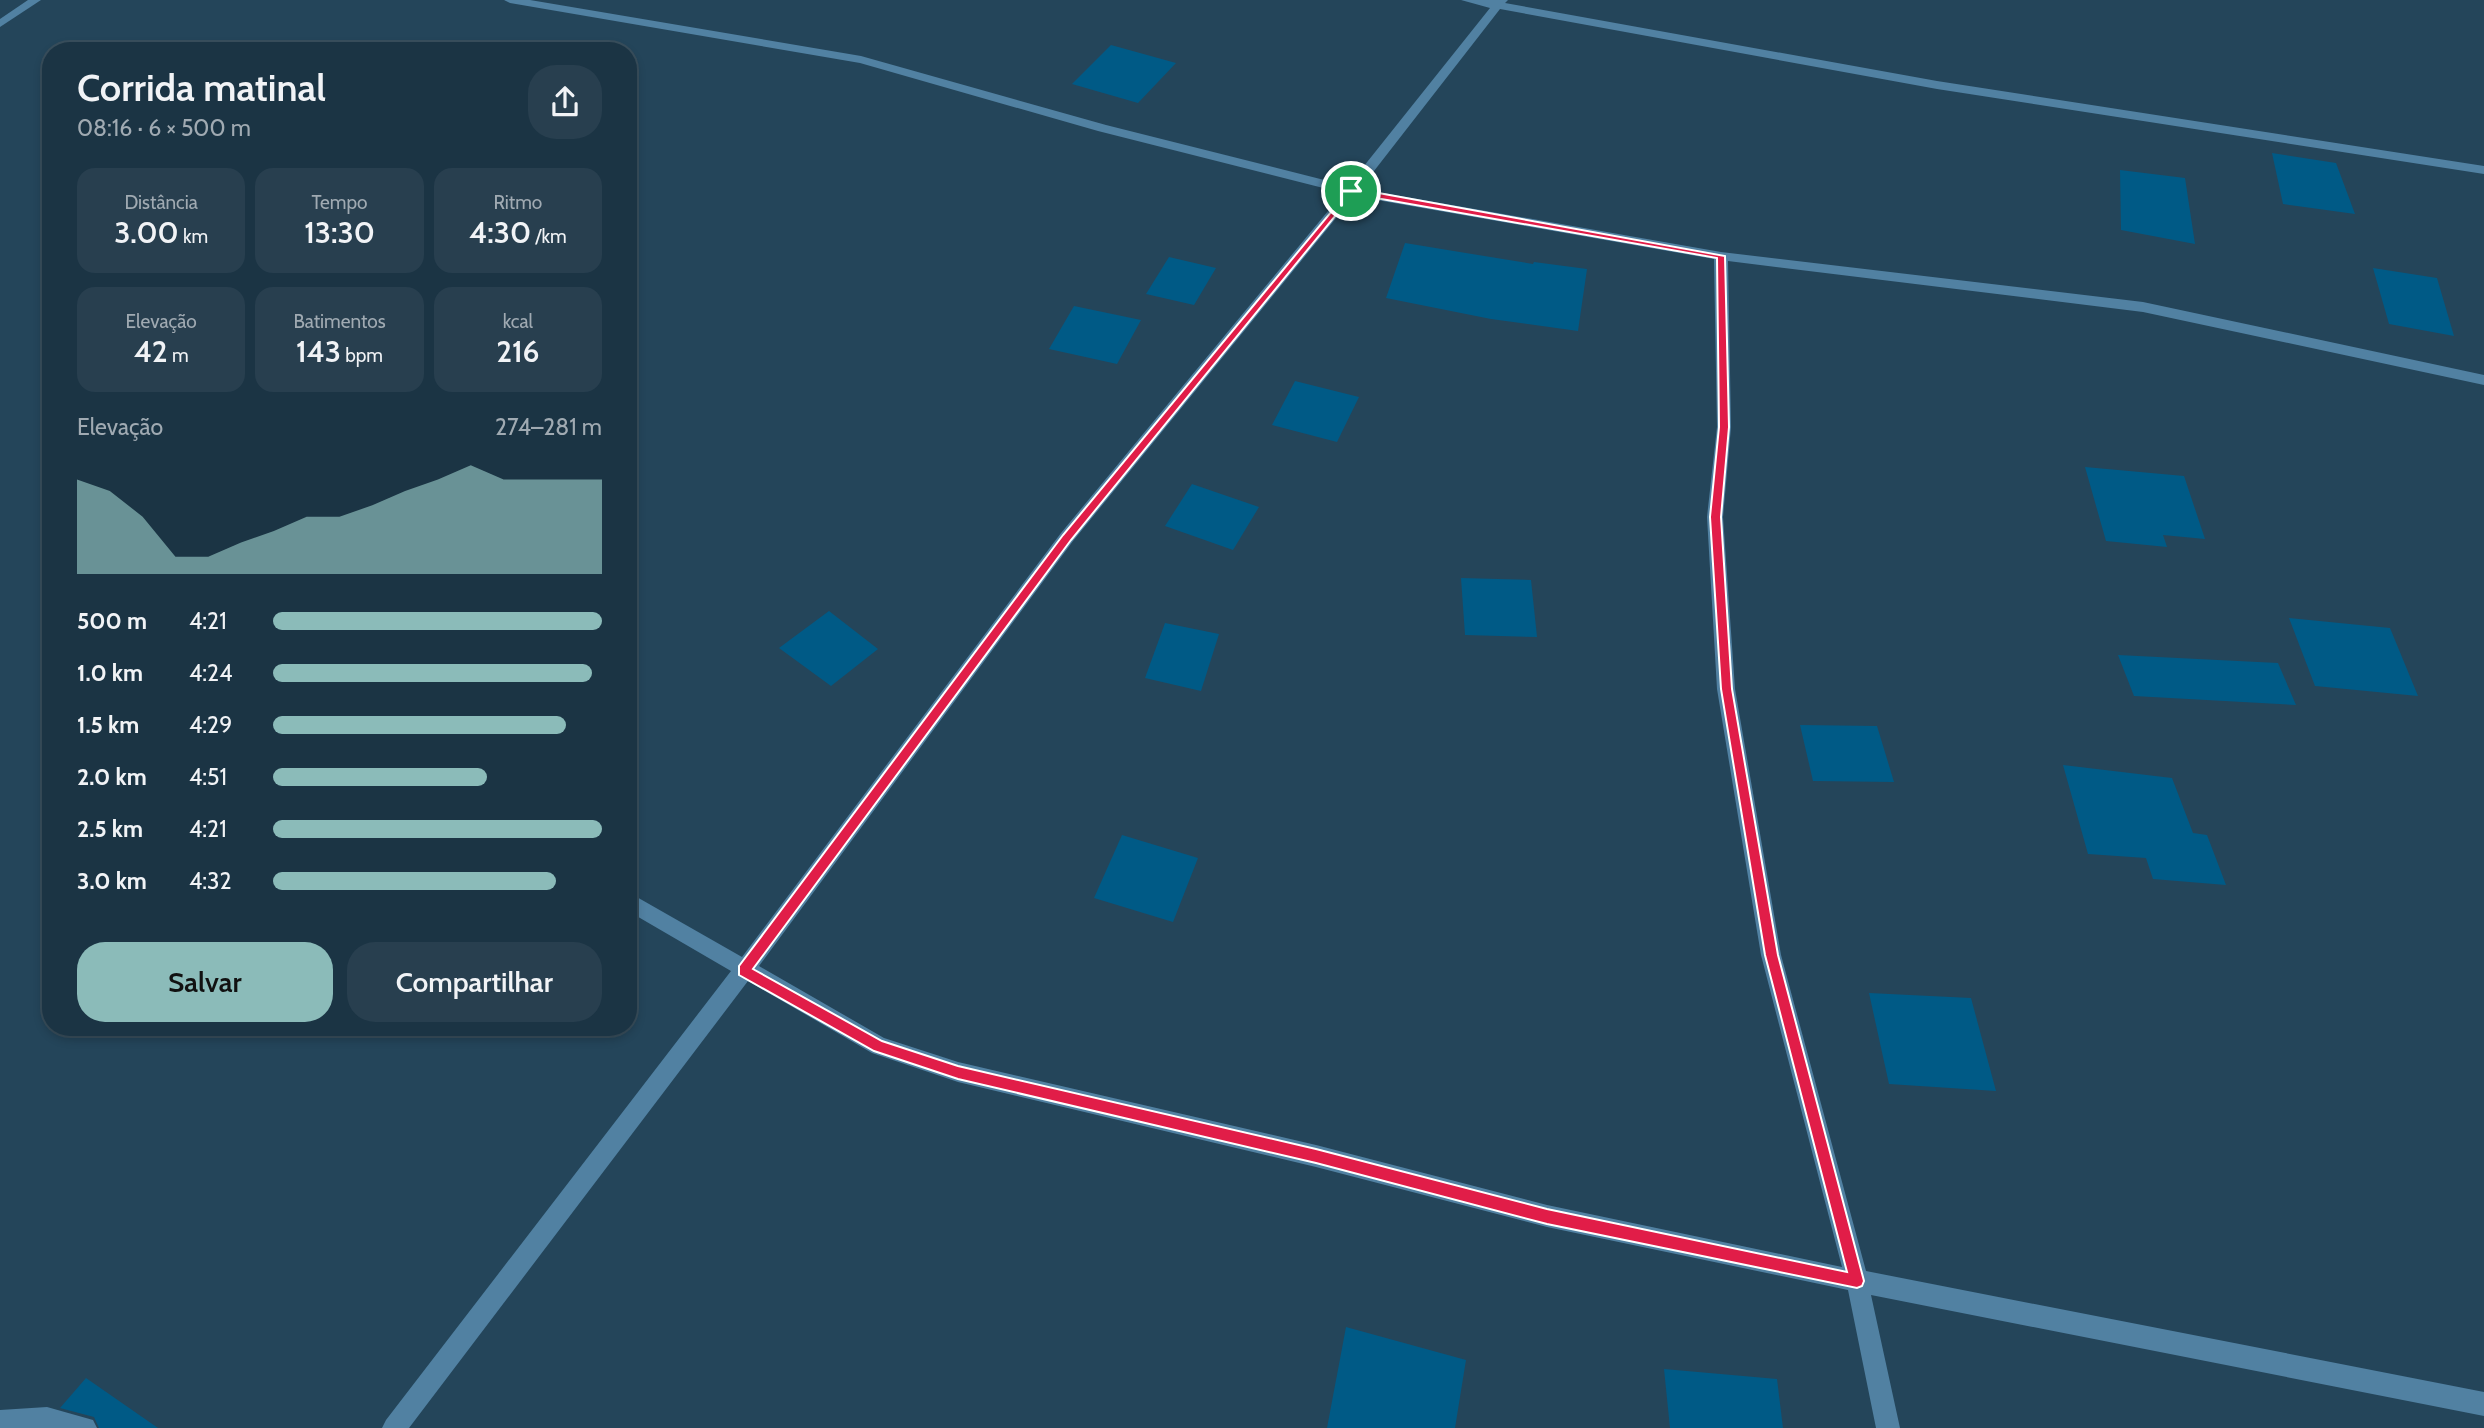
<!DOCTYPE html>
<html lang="pt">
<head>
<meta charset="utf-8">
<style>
  body { margin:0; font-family:Cabin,sans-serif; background:#283f4f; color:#f1f3f6; height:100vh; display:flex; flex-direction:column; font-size:26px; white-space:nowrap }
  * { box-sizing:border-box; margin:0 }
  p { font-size:23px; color:#a0aab2 }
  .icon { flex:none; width:38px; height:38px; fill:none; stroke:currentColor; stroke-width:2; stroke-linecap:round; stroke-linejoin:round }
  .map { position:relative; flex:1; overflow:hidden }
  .side { position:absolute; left:42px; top:42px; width:595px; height:994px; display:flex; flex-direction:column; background:#1b3444; border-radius:28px; box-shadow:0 4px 10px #0003,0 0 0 2px #394f5d }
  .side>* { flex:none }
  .pin { position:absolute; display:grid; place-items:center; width:60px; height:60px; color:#fff; margin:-30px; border:4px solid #fff; border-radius:50%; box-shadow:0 2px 7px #0007 }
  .round { display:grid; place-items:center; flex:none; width:74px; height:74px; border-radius:28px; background:#283f4f }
  .head { display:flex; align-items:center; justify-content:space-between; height:119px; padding:0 35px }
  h1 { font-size:38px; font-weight:600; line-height:52px }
  .stats { display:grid; grid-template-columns:repeat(3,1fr); gap:10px; height:119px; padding:7px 35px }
  .stats div { display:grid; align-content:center; border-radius:18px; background:#283f4f; text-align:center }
  .stats b { font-size:30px; font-weight:600 }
  .stats small { font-size:19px; font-weight:400 }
  .stats p { font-size:19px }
  .chart { height:196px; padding:14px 35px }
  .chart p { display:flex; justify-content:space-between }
  .chart svg { width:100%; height:126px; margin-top:7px; fill:#8bbbb9; opacity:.7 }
  .action { display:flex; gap:14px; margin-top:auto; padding:14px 35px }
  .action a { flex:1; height:80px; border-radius:28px; background:#8bbbb9; color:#111; font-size:28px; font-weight:600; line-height:80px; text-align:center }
  .action a+a { background:#283f4f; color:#f1f3f6 }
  ul { padding:0 35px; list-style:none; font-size:23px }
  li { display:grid; grid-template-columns:112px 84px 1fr; align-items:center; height:52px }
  li i { height:18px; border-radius:9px; background:#8bbbb9 }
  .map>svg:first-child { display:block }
</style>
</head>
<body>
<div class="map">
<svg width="2484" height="1428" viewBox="0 0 2484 1428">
  <rect width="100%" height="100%" fill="#24455a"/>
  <!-- building -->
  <g fill="#005a86">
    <path d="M1111,45L1176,63L1138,103L1072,84Z"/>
    <path d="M2272,153L2336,163L2355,214L2283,204Z"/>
    <path d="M2120,170L2185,178L2195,244L2121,230Z"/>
    <path d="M1405,243L1533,264L1534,262L1587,269L1578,331L1491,319L1386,298Z"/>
    <path d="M1169,257L1216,268L1194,305L1146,294Z"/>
    <path d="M2373,268L2437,278L2454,336L2389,324Z"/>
    <path d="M1074,306L1141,320L1117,364L1049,349Z"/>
    <path d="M1295,381L1359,397L1337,442L1272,425Z"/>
    <path d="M2085,467L2184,476L2205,539L2163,535L2167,547L2106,541Z"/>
    <path d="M1192,484L1259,507L1233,550L1165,526Z"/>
    <path d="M1461,578L1531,580L1537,637L1465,635Z"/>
    <path d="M829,611L878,649L831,686L779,648Z"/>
    <path d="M2289,618L2390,628L2418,696L2315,686Z"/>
    <path d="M1165,623L1219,634L1201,691L1145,678Z"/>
    <path d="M2118,655L2278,663L2296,705L2134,696Z"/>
    <path d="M1800,725L1877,726L1894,782L1813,781Z"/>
    <path d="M2063,765L2172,778L2193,833L2207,835L2226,885L2153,879L2146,858L2088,854Z"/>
    <path d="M1122,835L1198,858L1173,922L1094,898Z"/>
    <path d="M1869,993L1971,998L1996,1091L1889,1084Z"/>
    <path d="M1346,1327L1466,1360L1455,1428H1327Z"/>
    <path d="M1664,1369L1777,1379L1783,1428H1670Z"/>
    <path d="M86,1378L158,1428H99L94,1417L60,1408Z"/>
  </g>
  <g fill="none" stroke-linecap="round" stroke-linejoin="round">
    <!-- minor -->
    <g fill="#5181a2" fill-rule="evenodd">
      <path d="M28,0H41L0,27V19Z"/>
      <path d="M504,0H530L861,56L1106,125L1348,186L1490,8L1461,0H1508L1505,3L1937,81L2484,166V174L1937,89L1500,9L1360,189L1721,252L2143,302L2484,375V385L2143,312L1728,261L1731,427L1723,517L1735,689L1781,955L1866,1271L2484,1392V1416L1871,1295L1900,1428H1876L1848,1290L1547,1227L1316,1167L958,1082L872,1053L748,981L409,1428H382L386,1420L731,971L628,911V892L742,957L1061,533L1343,193L1098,131L860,63L510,3ZM1354,196L1714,259L1717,427L1707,517L1717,689L1761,955L1842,1267L1547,1205L1316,1145L958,1062L884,1038L759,966L1073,541Z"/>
      <path d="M47,1407L93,1420L97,1428H0V1410Z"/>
    </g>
  </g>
  <!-- route -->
  <path fill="#e11d48" stroke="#fff" stroke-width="2" fill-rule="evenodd" d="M1351,188L1725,256L1729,427L1721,517L1732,689L1778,955L1864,1281L1862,1286L1857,1288L1547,1224L1316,1163L958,1079L874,1051L739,975V966L1063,535ZM1353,194L1717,258L1719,427L1710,517L1721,689L1765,955L1847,1272L1547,1209L1316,1149L958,1066L882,1041L753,969L1071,540Z"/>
</svg>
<div class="pin" style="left:1351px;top:191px;background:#1e9e55"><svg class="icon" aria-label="arrive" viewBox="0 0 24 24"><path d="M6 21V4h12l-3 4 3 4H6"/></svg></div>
<section class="side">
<div class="head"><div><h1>Corrida matinal</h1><p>08:16 · 6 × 500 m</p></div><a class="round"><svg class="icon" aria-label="share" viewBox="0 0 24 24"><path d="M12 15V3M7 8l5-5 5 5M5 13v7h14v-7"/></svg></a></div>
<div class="stats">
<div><p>Distância</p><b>3.00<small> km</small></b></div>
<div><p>Tempo</p><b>13:30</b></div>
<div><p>Ritmo</p><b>4:30<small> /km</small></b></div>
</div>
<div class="stats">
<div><p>Elevação</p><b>42<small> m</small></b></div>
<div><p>Batimentos</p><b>143<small> bpm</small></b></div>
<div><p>kcal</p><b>216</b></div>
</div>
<div class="chart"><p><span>Elevação</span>274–281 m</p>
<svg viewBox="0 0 160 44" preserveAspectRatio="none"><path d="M0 44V11L10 15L20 24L30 38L40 38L50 33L60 29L70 24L80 24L90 20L100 15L110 11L120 6L130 11L140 11L150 11L160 11V44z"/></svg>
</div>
<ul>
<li><b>500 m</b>4:21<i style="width:100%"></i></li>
<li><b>1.0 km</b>4:24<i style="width:97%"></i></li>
<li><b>1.5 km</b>4:29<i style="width:89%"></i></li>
<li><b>2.0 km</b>4:51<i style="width:65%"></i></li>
<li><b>2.5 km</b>4:21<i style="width:100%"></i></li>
<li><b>3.0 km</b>4:32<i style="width:86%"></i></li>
</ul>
<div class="action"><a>Salvar</a><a>Compartilhar</a></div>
</section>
</div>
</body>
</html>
